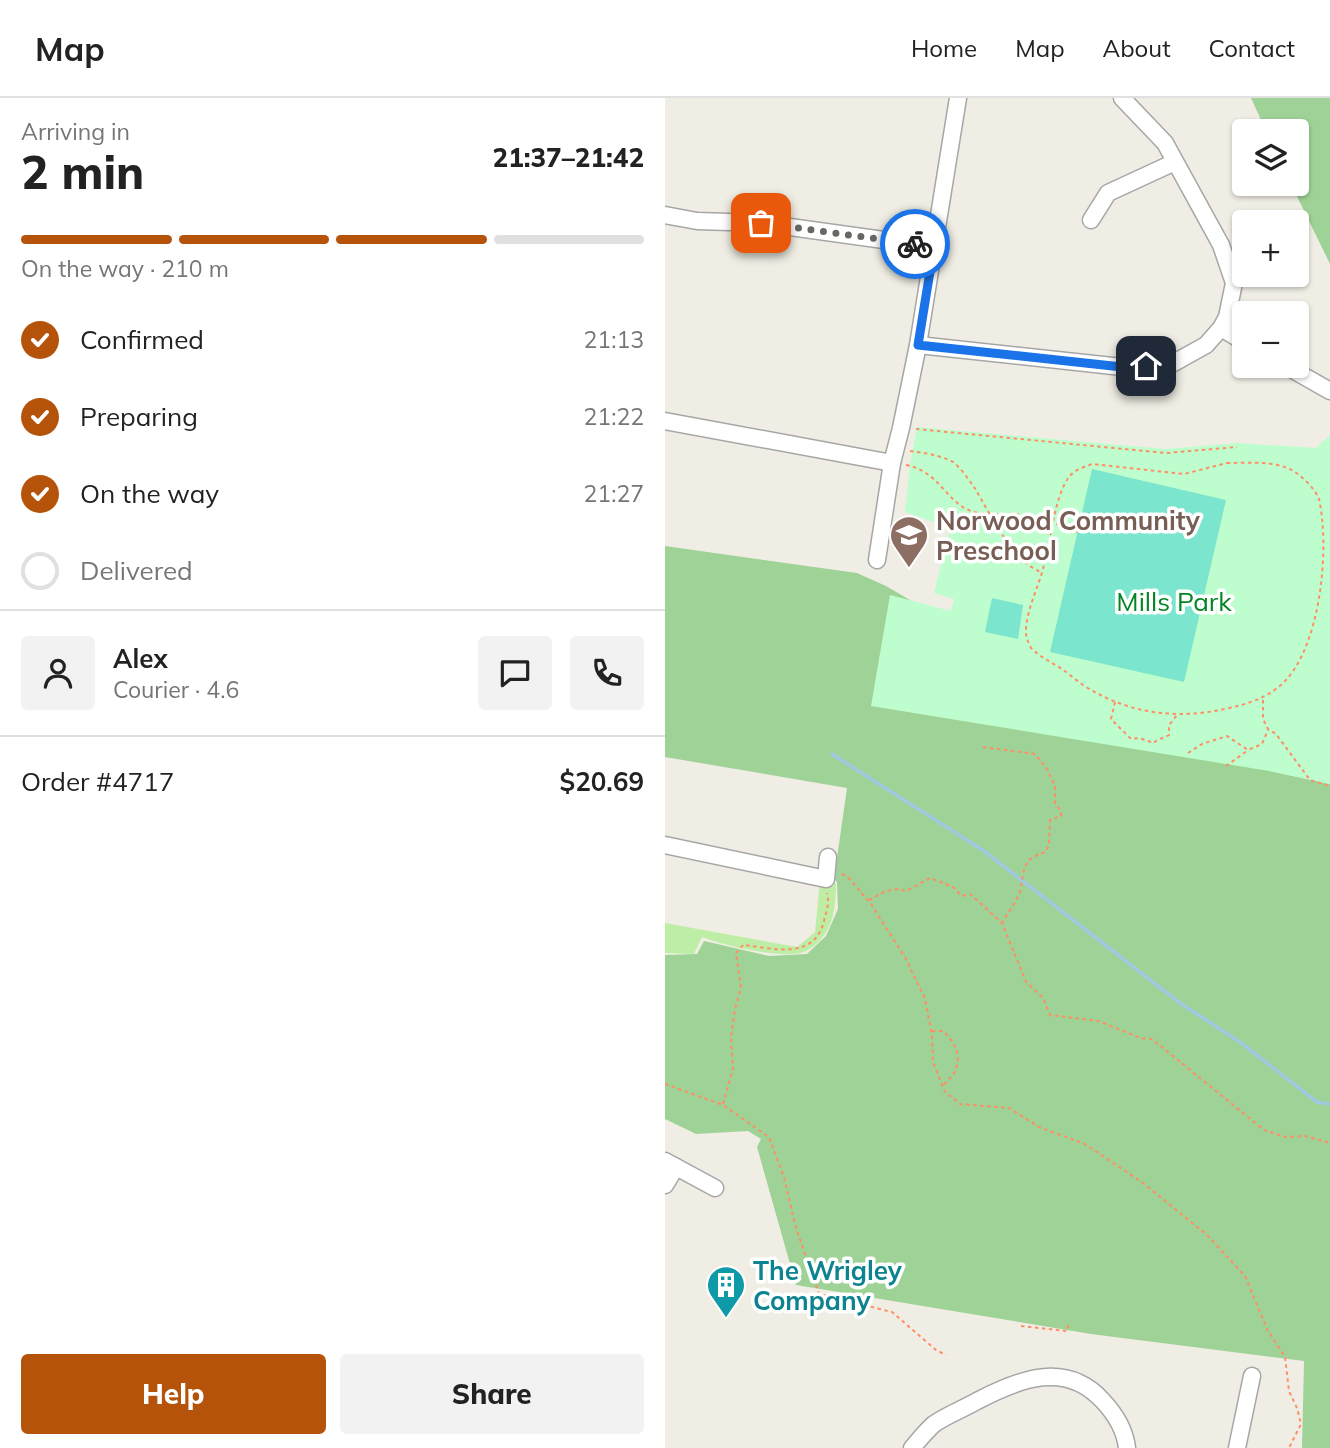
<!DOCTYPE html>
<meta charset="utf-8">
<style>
:root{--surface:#fff;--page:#f2f2f2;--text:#222;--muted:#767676;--line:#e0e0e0;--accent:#b45309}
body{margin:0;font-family:Mulish,sans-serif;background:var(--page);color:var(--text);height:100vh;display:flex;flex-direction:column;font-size:26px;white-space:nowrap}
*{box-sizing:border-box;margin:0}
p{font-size:23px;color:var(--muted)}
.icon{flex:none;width:38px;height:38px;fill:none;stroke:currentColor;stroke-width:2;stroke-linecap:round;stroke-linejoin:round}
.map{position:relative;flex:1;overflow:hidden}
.details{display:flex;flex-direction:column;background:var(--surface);width:665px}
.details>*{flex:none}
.tools{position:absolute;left:567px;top:21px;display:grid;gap:14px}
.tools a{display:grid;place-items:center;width:77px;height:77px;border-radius:7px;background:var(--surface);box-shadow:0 2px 5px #0004;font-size:35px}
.pin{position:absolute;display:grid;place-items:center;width:60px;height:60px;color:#fff;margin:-30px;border-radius:14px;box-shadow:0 4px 10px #0006}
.courier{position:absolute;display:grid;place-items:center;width:70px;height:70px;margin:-35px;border:5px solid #1a73e8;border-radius:50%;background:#fff;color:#222;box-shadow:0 2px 9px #0007}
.overview em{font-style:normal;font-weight:800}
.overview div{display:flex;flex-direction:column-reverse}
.overview{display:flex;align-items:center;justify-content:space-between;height:119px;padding:0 21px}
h1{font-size:46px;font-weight:800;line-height:52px}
.bar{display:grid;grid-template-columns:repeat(4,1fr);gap:10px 7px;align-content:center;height:84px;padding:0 21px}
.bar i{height:9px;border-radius:5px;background:var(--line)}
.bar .active{background:var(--accent)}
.bar p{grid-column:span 4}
.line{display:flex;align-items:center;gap:18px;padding:0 21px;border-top:2px solid var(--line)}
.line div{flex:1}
.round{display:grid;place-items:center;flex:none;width:74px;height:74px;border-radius:7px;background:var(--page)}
ol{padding:0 21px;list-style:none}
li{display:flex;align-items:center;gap:21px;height:77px}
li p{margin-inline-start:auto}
li .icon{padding:7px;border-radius:50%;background:var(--accent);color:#fff;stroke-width:4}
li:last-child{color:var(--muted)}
li i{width:38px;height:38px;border:4px solid var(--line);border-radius:50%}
.primary-button{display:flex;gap:14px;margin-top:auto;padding:14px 21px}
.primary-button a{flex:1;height:80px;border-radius:7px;background:var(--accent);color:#fff;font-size:28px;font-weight:800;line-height:80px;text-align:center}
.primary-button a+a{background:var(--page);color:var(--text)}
header{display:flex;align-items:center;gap:42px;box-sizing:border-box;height:98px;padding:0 35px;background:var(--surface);border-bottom:2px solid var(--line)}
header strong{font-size:33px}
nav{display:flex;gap:38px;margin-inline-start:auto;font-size:24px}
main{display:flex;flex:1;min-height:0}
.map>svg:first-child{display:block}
.grass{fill:#beeea6}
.forest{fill:#9ed296}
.park{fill:#befdcd}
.pitch{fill:#7ce5cd}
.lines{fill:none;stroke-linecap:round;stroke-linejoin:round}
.stream{stroke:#a1c8e1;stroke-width:3.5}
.minor-casing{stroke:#a6a6a6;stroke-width:19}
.path{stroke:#ff8e66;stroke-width:2;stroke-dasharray:3.5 3.5;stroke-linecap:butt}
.minor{stroke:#fff;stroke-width:16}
.done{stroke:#686764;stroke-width:7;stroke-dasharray:0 12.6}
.route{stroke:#1a73e8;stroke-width:9}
.labels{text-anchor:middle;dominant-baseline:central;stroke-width:7;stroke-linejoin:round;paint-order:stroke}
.education-label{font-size:26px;font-weight:bold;fill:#785e54;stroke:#fff;text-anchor:start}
.park-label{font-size:26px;fill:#048523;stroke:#fff}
.culture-label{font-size:26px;font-weight:bold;fill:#0d838f;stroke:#fff;text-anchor:start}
</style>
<header>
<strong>Map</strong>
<nav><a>Home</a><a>Map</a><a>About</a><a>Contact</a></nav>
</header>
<main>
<section class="details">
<div class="overview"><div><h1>2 min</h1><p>Arriving in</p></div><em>21:37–21:42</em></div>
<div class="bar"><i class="active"></i><i class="active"></i><i class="active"></i><i></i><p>On the way · 210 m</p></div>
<ol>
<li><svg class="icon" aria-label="check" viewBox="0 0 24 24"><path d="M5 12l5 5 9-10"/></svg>Confirmed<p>21:13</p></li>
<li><svg class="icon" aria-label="check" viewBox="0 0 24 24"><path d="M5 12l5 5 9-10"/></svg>Preparing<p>21:22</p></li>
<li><svg class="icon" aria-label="check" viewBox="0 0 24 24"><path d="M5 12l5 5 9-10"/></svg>On the way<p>21:27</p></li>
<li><i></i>Delivered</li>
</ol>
<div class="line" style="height:126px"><a class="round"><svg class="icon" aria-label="person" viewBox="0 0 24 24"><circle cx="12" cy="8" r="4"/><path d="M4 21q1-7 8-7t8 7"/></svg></a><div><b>Alex</b><p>Courier · 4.6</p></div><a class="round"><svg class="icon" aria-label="chat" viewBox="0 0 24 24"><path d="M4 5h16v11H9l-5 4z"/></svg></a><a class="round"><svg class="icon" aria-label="phone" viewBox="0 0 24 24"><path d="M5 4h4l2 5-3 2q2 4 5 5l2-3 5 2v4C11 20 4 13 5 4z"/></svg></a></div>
<div class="line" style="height:91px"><div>Order #4717</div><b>$20.69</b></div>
<div class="primary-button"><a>Help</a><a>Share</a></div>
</section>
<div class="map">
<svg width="665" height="1350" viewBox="0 0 665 1350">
<rect width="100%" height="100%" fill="#f0eee4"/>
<!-- grass -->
<path class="grass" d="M 155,782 L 171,785 C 171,811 168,837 143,852 C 125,864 57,847 37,839 L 29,856 L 0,855 L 0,825 L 132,849 L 150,834 Z"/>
<!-- forest -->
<g class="forest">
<polygon points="586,0 665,0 665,166 626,86 632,86 632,33 601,33"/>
<polygon points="0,448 192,475 221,488 272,518 605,673 665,686 665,1350 637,1350 639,1263 426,1236 131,1187 92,1049 96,1041 83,1033 31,1036 0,1021 0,857 32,856 39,843 104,858 142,856 161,838 173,811 172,784 169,781 182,690 0,659"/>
</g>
<!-- park -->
<polygon class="park" points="252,329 500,351 572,345 651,350 665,337 665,686 604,673 206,608 225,497 286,513 289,501 269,495 285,430 240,414 245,367"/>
<!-- pitch -->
<g class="pitch">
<polygon points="427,371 561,402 519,584 385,554"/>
<polygon points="327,500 358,507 353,541 320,534"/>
</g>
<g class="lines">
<!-- stream -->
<polyline class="stream" points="167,656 319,753 515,905 575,944 652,1004 665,1006"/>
<defs>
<g id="minor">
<polyline points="0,117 32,123 96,125 269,149"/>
<polyline points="426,122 443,95 510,64"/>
<polyline points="556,230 579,244"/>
<polyline points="253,247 457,269 505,267 541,247 556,230 562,219 569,185 556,147 500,45 457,0"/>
<polyline points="621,268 665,293"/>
<polyline points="0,323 227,365"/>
<polyline points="212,462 227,365 236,330 253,247 293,0"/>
<polyline points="0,747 161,781 163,759"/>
<polyline points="0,1063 50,1090"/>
<polyline points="0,1087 11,1069"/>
<path d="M 247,1350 C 254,1342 261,1333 269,1326 C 282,1317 298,1311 312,1303 C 354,1281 401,1262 438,1303 C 451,1317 460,1332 462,1350"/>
<polyline points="572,1350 587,1278"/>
</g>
</defs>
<!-- minor casing -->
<use href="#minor" class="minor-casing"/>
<!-- path -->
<g class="path">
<polyline points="251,331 501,355 572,349"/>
<path d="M 245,353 C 260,355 275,357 288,364 C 296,370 303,381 309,389 C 325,415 347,463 376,474"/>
<path d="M 562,365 C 583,365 612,362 630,374 C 639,380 650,391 654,401 C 665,450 656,550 617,586 C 600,601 582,606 560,611 C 510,622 461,615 418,587 C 411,582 404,576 397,571 C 386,564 375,559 366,550 C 363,543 360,538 361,530 C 363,508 374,488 379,467 C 385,445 390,397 404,379 C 409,372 419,369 427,366 L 519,376 Z"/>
<path d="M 241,367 C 274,373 281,404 306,413 C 320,418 335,415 350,416 C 371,418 392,426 413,434"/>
<polyline points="598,602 598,621 603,631 611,636 645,682 665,688"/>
<path d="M 450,604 L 446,621 L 466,641 L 474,640 L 489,645 C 493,640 498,641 504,637 L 504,627 L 512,617"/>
<path d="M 318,649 L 370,656 L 382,671 L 390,688 L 390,705 L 396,713 L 396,718 L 385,722 L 384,746 L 381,754 C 356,761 360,771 355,793 C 352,803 343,814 338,824"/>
<polyline points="523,655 537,646 562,638 583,652 597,646 603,632"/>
<polyline points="561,668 582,653"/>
<polyline points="177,776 183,779 206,806 241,861 260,901 267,937 268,964 280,994 295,1006 344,1010 374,1029 420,1046 478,1085 542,1137 580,1178 602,1231 620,1259 624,1293 632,1310 636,1326 624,1350"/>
<polyline points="204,802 221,793 233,791 241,793 265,780 288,789 297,798 305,796 337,825 361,884 378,900 385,917 434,923 475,940 487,941 599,1032 620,1039 640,1038 665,1045"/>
<path d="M 267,933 L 278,933 C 296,949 299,971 278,987"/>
<polyline points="0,986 58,1007 104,1039 119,1079 130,1127 154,1196 227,1214 271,1252 281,1257"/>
<path d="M 58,1006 L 68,971 L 66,939 L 70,911 L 76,890 L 71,855 L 78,847 C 108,850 149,863 159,823 C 161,814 165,805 162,795"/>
<polyline points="356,1228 402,1233 403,1226"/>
</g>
<!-- minor -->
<use href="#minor" class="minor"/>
</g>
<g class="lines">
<!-- done -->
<polyline class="done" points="96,125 250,146"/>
<!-- route -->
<polyline class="route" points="250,146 269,149 253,247 457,269 481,268"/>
</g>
<!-- icons -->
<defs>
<symbol id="school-pin" viewBox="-11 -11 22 30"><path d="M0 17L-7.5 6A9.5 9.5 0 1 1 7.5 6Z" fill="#8d6e63" stroke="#fff"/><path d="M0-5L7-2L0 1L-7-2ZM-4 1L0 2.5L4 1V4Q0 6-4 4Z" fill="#fff"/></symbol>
<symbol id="building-pin" viewBox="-11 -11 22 30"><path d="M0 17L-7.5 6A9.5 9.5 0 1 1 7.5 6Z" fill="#0f9aa8" stroke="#fff"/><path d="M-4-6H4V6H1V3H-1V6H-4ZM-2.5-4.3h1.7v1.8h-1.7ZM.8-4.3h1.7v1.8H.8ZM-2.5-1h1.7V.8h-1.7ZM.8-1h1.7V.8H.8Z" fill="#fff"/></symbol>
</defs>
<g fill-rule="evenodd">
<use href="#school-pin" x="222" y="415" width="44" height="60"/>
<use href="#building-pin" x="39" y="1165" width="44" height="60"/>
</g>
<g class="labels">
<!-- education labels -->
<g class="education-label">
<text x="271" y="422">Norwood Community<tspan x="271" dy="30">Preschool</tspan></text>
</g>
<!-- park labels -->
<g class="park-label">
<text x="509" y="503">Mills Park</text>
</g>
<!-- culture labels -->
<g class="culture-label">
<text x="88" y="1172">The Wrigley<tspan x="88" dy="30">Company</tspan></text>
</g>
</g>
</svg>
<div class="tools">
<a><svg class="icon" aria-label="layers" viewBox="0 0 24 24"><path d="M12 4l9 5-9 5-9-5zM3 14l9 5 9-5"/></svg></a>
<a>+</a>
<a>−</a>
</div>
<div class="pin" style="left:96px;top:125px;background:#ea580c"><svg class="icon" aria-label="bag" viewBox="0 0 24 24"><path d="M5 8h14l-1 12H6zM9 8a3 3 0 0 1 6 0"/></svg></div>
<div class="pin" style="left:481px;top:268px;background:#1f2937"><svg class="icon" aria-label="home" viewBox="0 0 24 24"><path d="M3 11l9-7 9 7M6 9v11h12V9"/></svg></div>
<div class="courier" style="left:250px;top:146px"><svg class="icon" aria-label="bike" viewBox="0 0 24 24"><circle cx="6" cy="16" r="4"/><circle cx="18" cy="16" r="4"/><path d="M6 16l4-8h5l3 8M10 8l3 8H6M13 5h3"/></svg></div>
</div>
</main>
